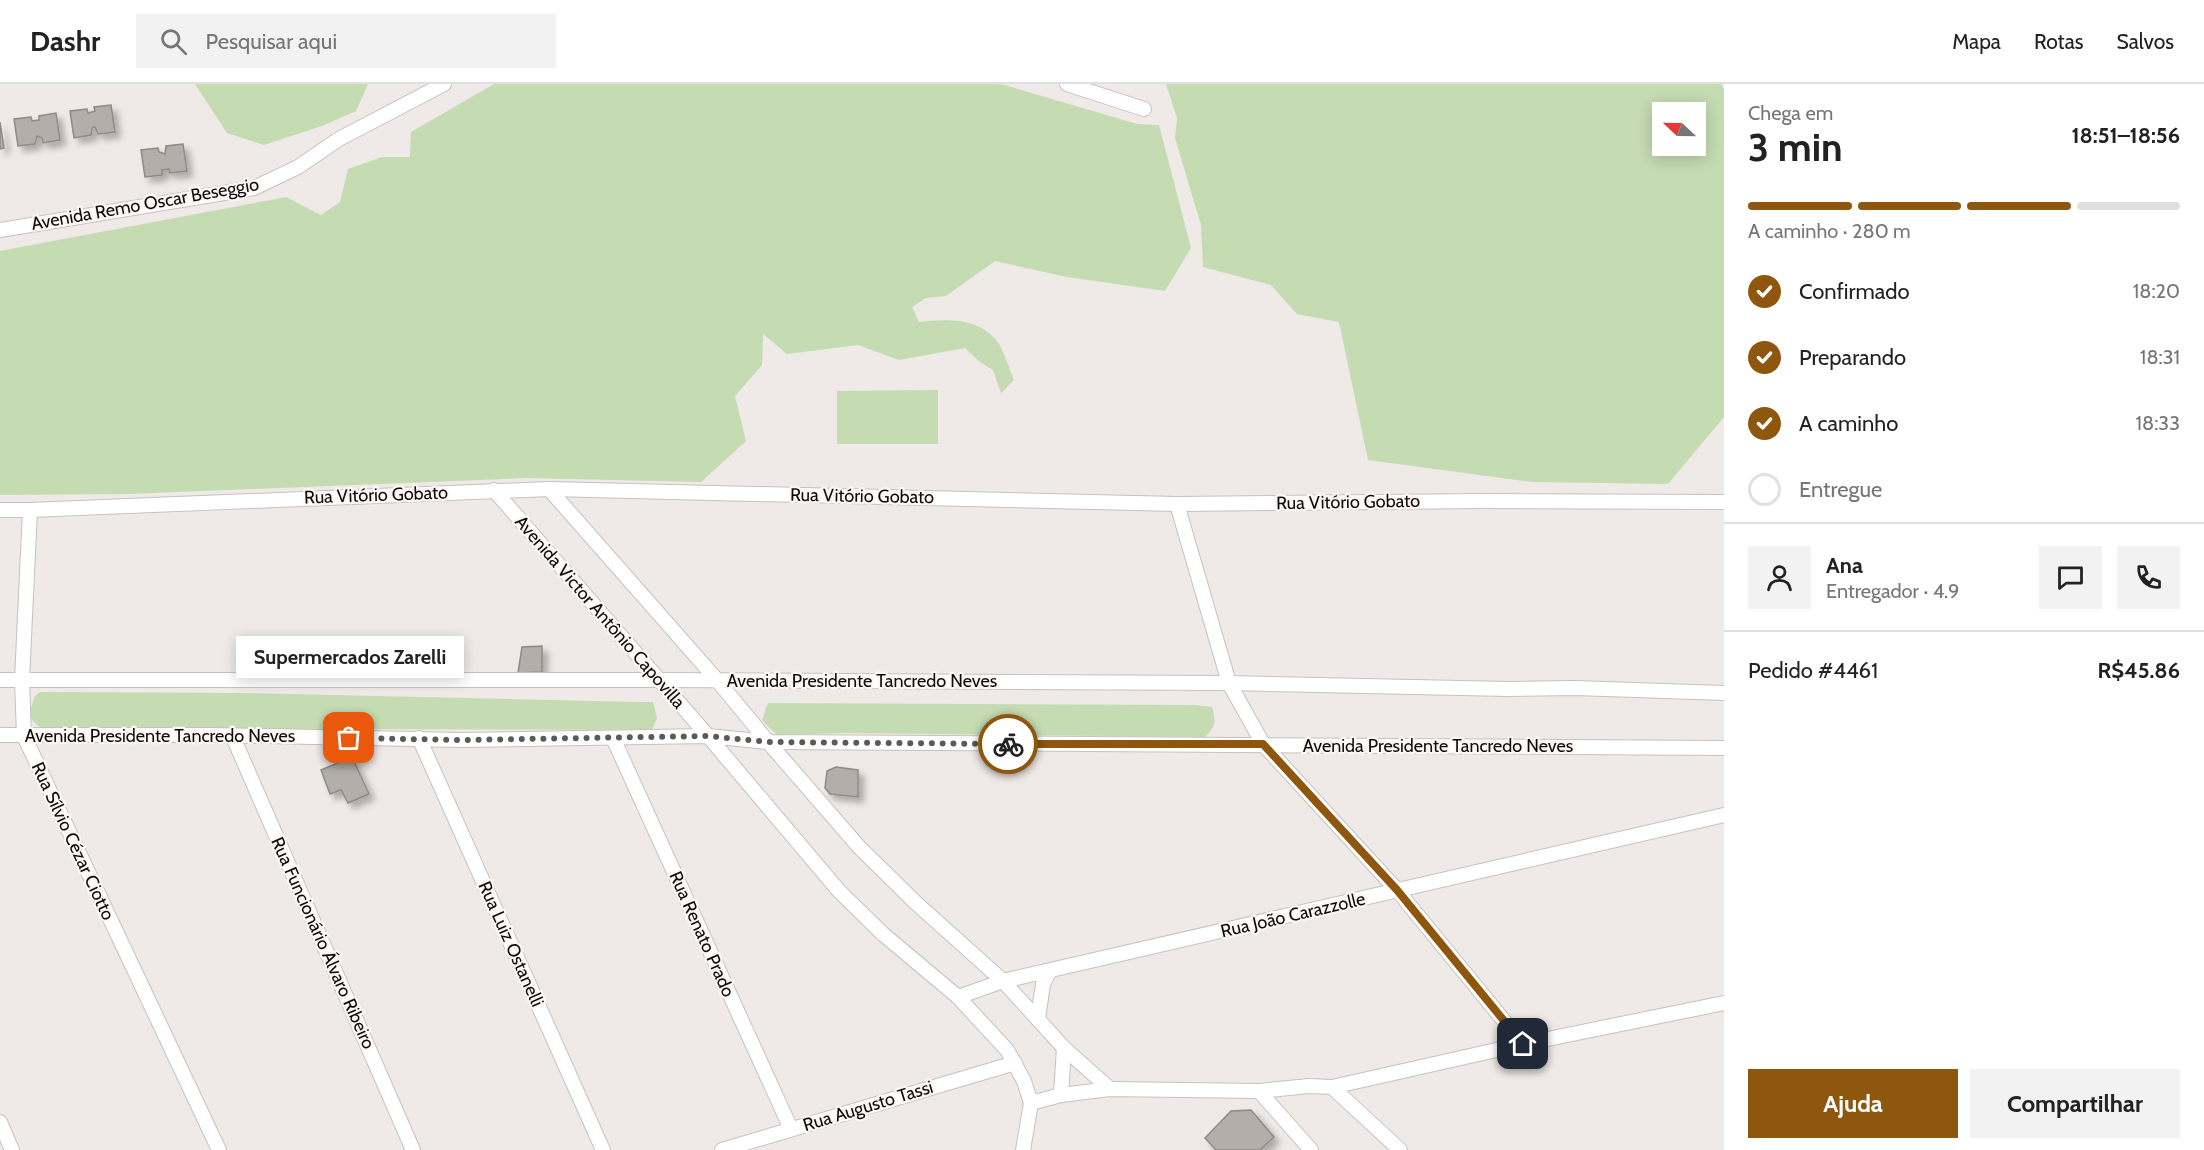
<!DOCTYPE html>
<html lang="pt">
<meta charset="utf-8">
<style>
:root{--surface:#fff;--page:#f2f2f2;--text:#222;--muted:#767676;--line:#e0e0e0;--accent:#8e570d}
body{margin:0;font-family:Cabin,sans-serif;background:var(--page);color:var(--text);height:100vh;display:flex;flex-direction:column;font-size:22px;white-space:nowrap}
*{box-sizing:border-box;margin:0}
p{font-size:20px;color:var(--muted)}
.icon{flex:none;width:33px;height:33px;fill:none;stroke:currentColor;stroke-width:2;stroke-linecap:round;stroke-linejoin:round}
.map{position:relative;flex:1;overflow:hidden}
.sheet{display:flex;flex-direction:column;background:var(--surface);width:480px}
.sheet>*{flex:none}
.needle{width:39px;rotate:292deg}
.buttons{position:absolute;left:1652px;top:18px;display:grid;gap:12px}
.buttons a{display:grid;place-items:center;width:54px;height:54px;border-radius:0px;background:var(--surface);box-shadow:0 3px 15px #0003;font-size:30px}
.pin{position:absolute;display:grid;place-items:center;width:51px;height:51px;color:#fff;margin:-26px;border-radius:12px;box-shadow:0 3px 9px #0006}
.courier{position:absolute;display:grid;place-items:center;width:60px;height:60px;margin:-30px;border:4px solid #8e570d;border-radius:50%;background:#fff;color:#222;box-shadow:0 2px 8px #0007}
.bubble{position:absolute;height:42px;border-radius:0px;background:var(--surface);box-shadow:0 3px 15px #0003;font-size:20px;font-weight:700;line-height:42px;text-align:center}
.headline em{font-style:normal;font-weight:700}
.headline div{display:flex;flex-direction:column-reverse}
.headline{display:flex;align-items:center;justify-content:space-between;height:102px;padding:0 24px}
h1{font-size:39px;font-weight:700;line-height:45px}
.bar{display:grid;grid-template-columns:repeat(4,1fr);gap:9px 6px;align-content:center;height:72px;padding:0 24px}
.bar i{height:8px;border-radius:4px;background:var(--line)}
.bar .active{background:var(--accent)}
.bar p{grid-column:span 4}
.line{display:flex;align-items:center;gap:15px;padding:0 24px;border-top:2px solid var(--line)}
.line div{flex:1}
.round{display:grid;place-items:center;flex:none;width:63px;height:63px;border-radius:0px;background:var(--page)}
ol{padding:0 24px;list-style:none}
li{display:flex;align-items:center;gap:18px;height:66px}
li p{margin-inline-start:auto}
li .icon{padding:6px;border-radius:50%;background:var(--accent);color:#fff;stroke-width:4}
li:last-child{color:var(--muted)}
li i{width:33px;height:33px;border:3px solid var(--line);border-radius:50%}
.action{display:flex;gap:12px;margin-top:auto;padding:12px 24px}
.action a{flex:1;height:69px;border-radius:0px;background:var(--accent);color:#fff;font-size:24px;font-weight:700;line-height:69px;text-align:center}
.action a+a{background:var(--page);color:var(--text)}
header{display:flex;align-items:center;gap:36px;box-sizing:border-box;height:84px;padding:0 30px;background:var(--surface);border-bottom:2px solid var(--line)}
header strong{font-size:28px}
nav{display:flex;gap:33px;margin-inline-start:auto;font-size:21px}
.search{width:420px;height:54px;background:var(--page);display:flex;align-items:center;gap:15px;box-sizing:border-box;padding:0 21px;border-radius:0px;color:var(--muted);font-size:22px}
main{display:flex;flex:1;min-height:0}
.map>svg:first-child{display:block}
.green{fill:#c5dbb1;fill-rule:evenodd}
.building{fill:#b3aeaa;stroke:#8f8a87;stroke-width:1.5;filter:url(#shadow)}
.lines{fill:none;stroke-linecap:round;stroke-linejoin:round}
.street-casing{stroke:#c7c1bf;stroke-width:16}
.street{stroke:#fff;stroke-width:14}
.done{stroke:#5d5958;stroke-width:6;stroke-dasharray:0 10.8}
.route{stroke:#8e570d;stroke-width:8}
.labels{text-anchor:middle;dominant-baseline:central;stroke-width:4.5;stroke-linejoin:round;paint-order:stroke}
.street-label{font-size:18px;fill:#0e0c0b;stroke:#fdf6f4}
</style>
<header>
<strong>Dashr</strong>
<div class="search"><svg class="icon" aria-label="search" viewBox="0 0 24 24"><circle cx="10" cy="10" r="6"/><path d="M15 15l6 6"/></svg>Pesquisar aqui</div>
<nav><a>Mapa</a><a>Rotas</a><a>Salvos</a></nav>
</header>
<main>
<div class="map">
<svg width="1724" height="1066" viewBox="0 0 1724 1066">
<defs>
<filter id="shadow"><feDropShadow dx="5.5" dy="5.5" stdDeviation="3" flood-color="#0004"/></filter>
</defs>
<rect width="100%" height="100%" fill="#efe9e7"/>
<!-- green -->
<g class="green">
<polygon points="195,0 368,0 356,27 322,42 264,61 227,49"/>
<path d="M 494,0 L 1001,0 L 1137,40 L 1159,41 L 1191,164 L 1165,207 L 1067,193 L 995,177 L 946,212 L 926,214 L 912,223 L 919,238 C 946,235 978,233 997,257 C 1004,267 1009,284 1014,296 L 1001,309 L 993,286 L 980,278 L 965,264 L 899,276 L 858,261 L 787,270 L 763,250 L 762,281 L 735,312 L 746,357 L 701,398 L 526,394 L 128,410 L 0,411 L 0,167 L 286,113 L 321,131 L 340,118 L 348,85 L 382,73 L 410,73 L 411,48 Z"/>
<path d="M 1166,0 L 1721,0 L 1724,5 L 1724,333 L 1668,400 L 1532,398 L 1368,376 L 1339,238 L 1297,230 L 1271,201 L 1203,183 L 1201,141 L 1175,54 L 1177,34 ZM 1662,28 L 1695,28 L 1695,62 L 1662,62 Z"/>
<polygon points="938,306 938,360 837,360 837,307"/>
<polygon points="40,608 242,609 637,618 653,618 657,634 652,646 41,644 33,637 29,629 35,612"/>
<path d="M 768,619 L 1195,621 L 1212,623 C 1216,639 1216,641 1205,653 L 845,649 L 777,651 L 762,636 Z"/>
</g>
<!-- building -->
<g class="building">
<polygon points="111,21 115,48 98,50 95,43 92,44 91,51 74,54 70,27 87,25 88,29 95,27 94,23"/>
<polygon points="56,29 60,56 43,59 42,54 37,52 35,60 18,62 14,35 31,33 32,37 39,36 39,32"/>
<polygon points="0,38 4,64 0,65"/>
<polygon points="183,60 187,87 170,89 169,85 162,86 162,91 145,93 141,66 158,64 159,68 165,70 166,62"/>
<polygon points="542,562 542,588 518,589 522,563"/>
<polygon points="352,673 369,710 348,719 341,706 330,710 321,686"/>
<polygon points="836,683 858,686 858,713 830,710 825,704 827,687"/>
<polygon points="1251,1026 1274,1053 1260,1066 1216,1066 1205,1054 1231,1027"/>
</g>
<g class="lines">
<defs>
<g id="street">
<polyline points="1067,0 1144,25"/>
<polyline points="0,146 254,104 298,83 339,55 444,0"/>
<polyline points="549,405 717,596 768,658 859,763 916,819 1003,897 1064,964 1110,1005"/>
<polyline points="494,406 708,652 839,807 883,850 958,913 1007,966 1024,997 1031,1019 1061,1011 1064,964"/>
<polyline points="1177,420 1229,599 1263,660 1397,806 1523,960"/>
<polyline points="0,426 30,426 549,405 1177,420 1484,417 1724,418"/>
<polyline points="30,426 22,596 24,652 219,1066"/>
<polyline points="0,596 658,596 1229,599 1508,605 1575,604 1724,609"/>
<polyline points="0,651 212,651 462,656 708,652 768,658 1724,664"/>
<polyline points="233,653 413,1066"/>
<polyline points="419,654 603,1066"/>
<polyline points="613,654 791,1045"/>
<polyline points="958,913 1003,897 1724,731"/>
<polyline points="1038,935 1043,900 1049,888"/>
<polyline points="1332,1003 1400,1066"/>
<polyline points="1259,1007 1311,1066"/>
<polyline points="1061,1011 1110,1005 1259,1007 1309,1002 1332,1003 1523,960 1724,919"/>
<polyline points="0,1038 12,1066"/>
<polyline points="722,1066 1015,979"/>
<polyline points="1023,1066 1031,1019"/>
</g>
</defs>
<!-- street casing -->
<use href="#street" class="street-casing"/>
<!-- street -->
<use href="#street" class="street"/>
</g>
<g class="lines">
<!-- done -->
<polyline class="done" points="349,654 462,656 708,652 768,658 1008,660"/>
<!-- route -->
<polyline class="route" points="1008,660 1263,660 1397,806 1523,960"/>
</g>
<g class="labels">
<!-- street labels -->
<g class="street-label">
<text transform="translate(145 120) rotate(-10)">Avenida Remo Oscar Beseggio</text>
<text transform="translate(376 411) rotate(-2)">Rua Vitório Gobato</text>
<text transform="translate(862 412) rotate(1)">Rua Vitório Gobato</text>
<text transform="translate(1348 418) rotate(-1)">Rua Vitório Gobato</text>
<text transform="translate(600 528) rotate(49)">Avenida Victor Antônio Capovilla</text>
<text x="862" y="597">Avenida Presidente Tancredo Neves</text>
<text x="160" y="652">Avenida Presidente Tancredo Neves</text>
<text x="1438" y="662">Avenida Presidente Tancredo Neves</text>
<text transform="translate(73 757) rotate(65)">Rua Sílvio Cézar Ciotto</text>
<text transform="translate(1293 831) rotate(-13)">Rua João Carazzolle</text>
<text transform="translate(702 850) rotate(66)">Rua Renato Prado</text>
<text transform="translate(323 859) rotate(66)">Rua Funcionário Álvaro Ribeiro</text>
<text transform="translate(511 860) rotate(66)">Rua Luiz Ostanelli</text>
<text transform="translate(868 1022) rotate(-17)">Rua Augusto Tassi</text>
</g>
</g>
</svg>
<div class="buttons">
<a><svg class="needle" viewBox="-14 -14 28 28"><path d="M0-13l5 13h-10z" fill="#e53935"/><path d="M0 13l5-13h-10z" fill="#767676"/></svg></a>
</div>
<div class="pin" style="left:349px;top:654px;background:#ea580c"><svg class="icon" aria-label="bag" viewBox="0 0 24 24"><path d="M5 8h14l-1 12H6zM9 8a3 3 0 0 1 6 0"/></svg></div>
<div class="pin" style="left:1523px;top:960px;background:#1f2937"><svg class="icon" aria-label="home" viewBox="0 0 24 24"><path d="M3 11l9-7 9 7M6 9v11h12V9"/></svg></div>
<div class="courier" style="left:1008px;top:660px"><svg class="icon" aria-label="bike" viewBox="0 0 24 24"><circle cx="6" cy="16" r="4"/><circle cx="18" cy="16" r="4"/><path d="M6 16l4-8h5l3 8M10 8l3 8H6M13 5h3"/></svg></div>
<div class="bubble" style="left:236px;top:552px;width:228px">Supermercados Zarelli</div>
</div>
<section class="sheet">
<div class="headline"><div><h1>3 min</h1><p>Chega em</p></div><em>18:51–18:56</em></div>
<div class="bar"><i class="active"></i><i class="active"></i><i class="active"></i><i></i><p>A caminho · 280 m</p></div>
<ol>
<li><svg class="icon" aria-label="check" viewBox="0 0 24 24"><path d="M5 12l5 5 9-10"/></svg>Confirmado<p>18:20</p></li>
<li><svg class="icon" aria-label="check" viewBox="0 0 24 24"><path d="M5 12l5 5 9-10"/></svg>Preparando<p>18:31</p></li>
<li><svg class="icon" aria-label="check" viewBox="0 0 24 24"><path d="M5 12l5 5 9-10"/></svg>A caminho<p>18:33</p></li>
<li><i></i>Entregue</li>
</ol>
<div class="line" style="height:108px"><a class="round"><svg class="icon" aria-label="person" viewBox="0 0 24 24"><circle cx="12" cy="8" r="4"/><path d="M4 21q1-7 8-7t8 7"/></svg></a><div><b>Ana</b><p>Entregador · 4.9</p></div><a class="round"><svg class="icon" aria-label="chat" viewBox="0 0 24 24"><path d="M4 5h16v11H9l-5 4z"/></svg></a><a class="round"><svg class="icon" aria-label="phone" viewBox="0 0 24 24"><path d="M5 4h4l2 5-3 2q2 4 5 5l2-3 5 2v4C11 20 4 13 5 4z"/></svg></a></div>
<div class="line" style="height:78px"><div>Pedido #4461</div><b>R$45.86</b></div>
<div class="action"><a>Ajuda</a><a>Compartilhar</a></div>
</section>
</main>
